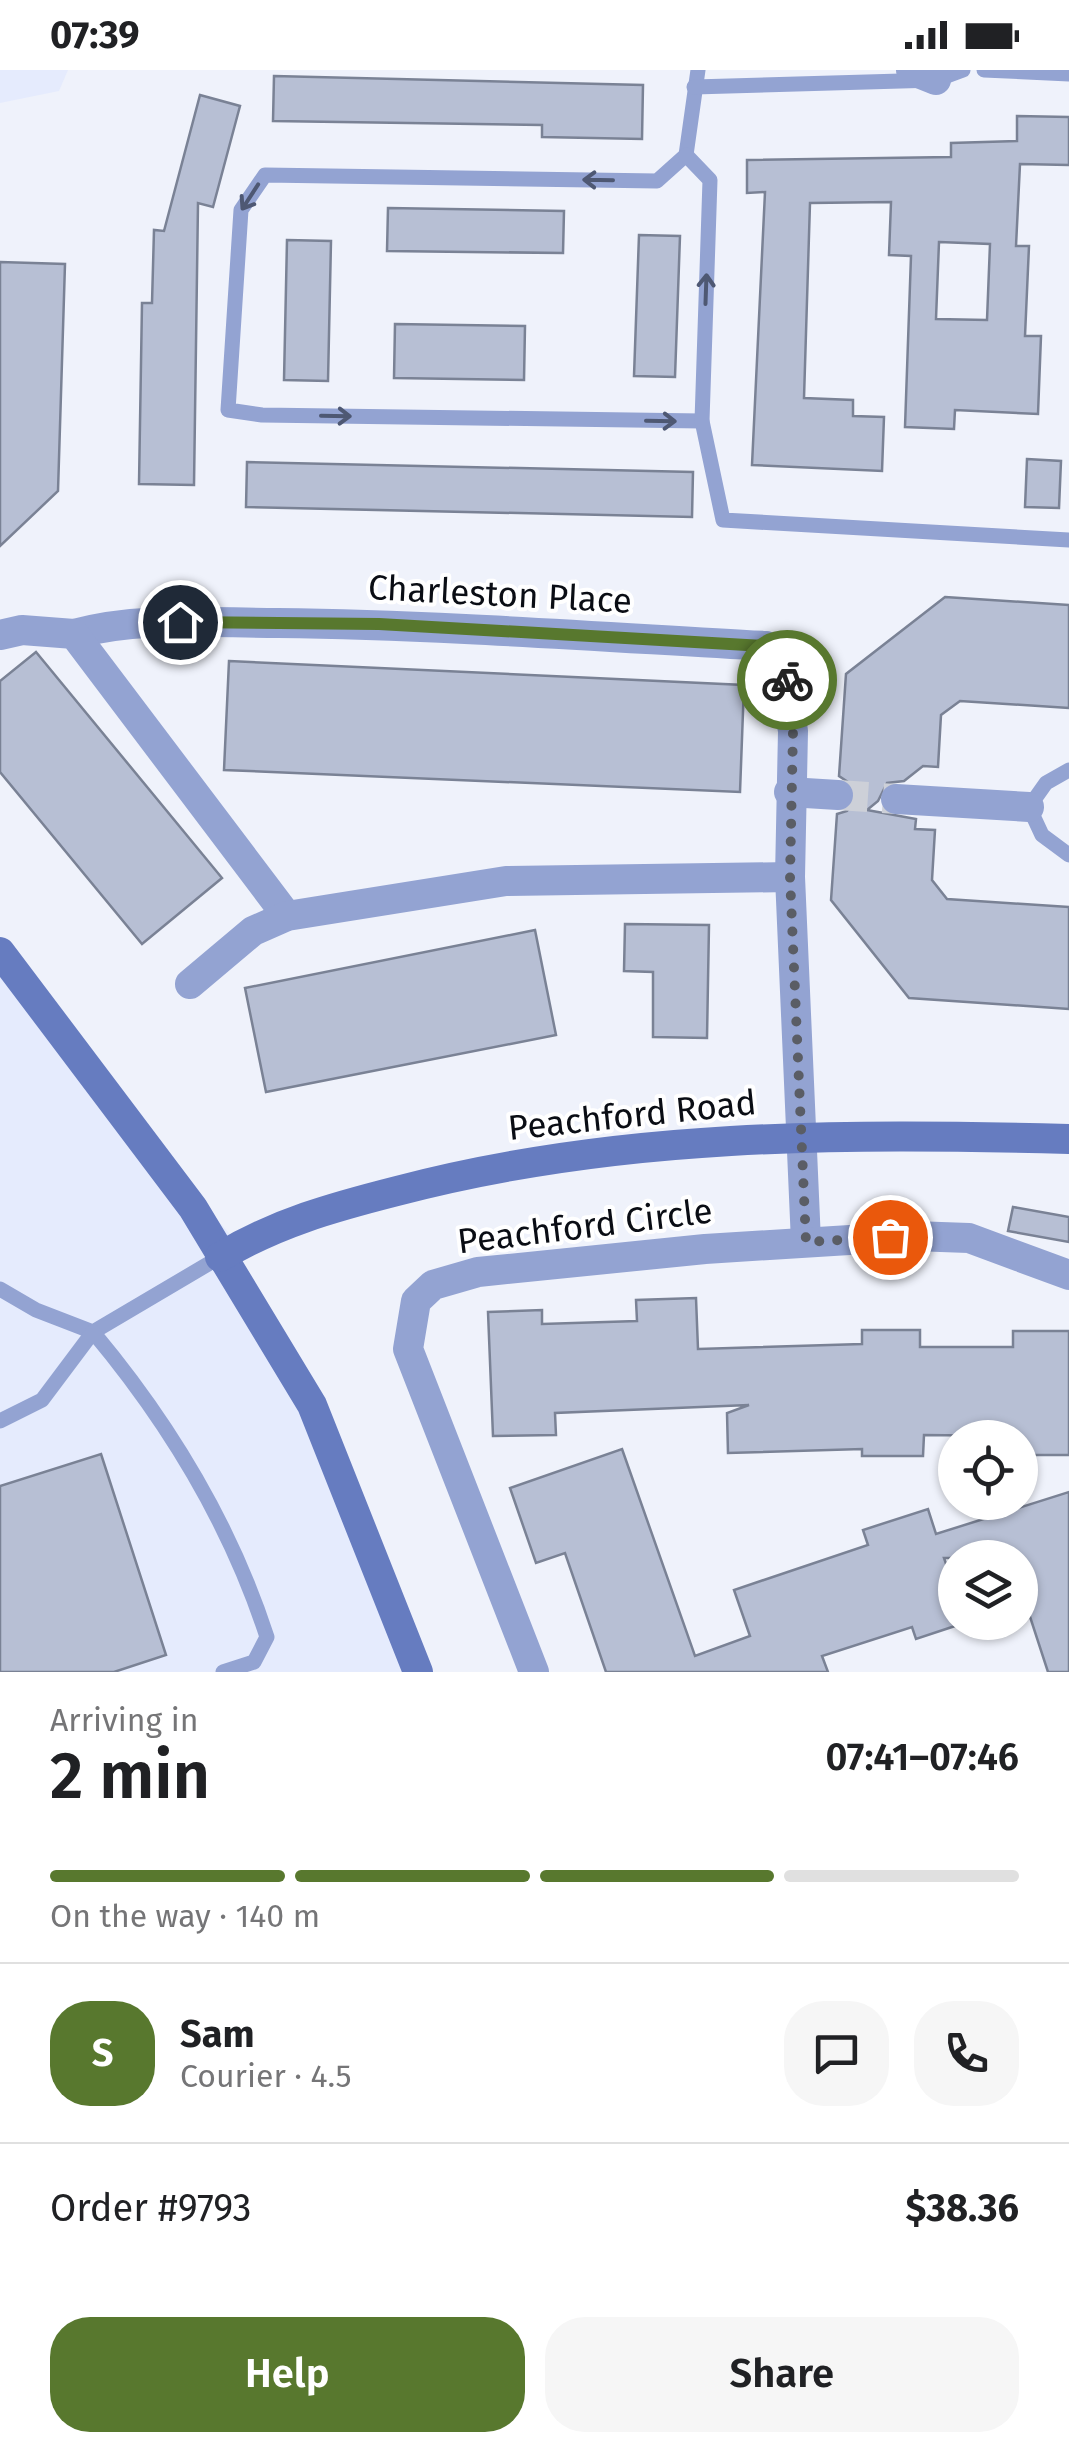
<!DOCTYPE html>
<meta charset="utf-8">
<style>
:root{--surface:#fff;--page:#f6f6f6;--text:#202124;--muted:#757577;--line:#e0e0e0;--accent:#58782e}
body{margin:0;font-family:"Fira Sans",sans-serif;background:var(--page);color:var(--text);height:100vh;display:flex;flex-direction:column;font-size:38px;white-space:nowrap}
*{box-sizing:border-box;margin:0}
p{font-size:32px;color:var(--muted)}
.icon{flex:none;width:55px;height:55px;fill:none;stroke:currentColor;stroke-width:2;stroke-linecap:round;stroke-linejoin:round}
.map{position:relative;height:1602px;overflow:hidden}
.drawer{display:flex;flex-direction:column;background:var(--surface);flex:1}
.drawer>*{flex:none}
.controls{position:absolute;left:938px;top:1350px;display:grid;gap:20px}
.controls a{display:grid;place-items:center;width:100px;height:100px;border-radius:50%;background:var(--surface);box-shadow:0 2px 8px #0004;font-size:50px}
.pin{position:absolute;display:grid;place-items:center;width:85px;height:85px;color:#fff;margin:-42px;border:5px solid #fff;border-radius:50%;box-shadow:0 2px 10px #0007}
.courier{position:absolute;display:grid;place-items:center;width:100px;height:100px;margin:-50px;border:8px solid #58782e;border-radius:50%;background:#fff;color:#222;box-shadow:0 2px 12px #0007}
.headline em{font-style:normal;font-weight:600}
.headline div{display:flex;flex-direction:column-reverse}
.headline{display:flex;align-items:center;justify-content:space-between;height:170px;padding:0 50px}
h1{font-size:65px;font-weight:600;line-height:75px}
.bar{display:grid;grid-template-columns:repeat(4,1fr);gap:15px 10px;align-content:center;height:120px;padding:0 50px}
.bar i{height:12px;border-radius:8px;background:var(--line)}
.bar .on{background:var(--accent)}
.bar p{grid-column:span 4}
.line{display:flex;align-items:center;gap:25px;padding:0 50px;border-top:2px solid var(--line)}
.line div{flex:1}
.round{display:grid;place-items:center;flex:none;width:105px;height:105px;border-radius:40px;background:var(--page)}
.cta{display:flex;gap:20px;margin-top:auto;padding:20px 50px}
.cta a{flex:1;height:115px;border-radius:40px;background:var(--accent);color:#fff;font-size:40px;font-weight:600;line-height:115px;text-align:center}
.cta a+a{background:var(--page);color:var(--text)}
.status{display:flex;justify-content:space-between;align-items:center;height:70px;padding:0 50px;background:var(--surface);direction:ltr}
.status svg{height:28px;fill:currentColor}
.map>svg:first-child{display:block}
.built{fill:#e5ebfd}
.building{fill:#b7bfd4;stroke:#7a8295;stroke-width:2.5;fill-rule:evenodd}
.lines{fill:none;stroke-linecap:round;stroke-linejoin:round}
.street-tunnel{stroke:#cdd0d8;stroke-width:30;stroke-dasharray:30 15;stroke-linecap:butt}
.lane{stroke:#93a3d2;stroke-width:15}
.street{stroke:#93a3d2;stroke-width:30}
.secondary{stroke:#667cc0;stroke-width:30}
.oneway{stroke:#4e5873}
.done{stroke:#5a5d65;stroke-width:10;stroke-dasharray:0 18}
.route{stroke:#58782e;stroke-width:12}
.labels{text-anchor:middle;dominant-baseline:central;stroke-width:8;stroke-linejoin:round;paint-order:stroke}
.street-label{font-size:35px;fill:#0a0d14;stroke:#fff}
</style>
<div class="status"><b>07:39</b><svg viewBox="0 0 49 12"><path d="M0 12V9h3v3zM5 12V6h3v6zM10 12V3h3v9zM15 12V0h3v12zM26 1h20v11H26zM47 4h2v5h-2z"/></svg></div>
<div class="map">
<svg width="1069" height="1602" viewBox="0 0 1069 1602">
<rect width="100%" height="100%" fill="#eff2fb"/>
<!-- built -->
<g class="built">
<polygon points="0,0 68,0 59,21 0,33"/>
<polygon points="0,905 229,1163 410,1602 0,1602"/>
</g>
<!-- building -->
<g class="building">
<polygon points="274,6 643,15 642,69 542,67 542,55 273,51"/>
<polygon points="200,25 240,36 213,137 198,133 194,415 139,414 142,233 152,233 154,160 164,161"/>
<path d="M 1017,46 L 1069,47 L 1069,95 L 1020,94 L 1016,176 L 1029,176 L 1025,266 L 1041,266 L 1038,344 L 955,340 L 954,359 L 905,357 L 911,186 L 889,185 L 891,132 L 810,133 L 804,328 L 853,330 L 853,346 L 884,347 L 882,401 L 752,395 L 765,122 L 747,123 L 747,90 L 951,87 L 951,73 L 1017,71 ZM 939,172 L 990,174 L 987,250 L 936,249 Z"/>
<polygon points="388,138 564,141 563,183 387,181"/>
<polygon points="639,165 680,166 675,307 634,306"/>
<polygon points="287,170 331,171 328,311 284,310"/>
<polygon points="0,192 65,194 58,421 0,476"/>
<polygon points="395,254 525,256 524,310 394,308"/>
<polygon points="1027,389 1061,391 1059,438 1025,437"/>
<polygon points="247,392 693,402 692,447 246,437"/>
<polygon points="945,527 1069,535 1069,638 960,631 941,645 938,697 923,696 904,711 887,713 878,731 867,740 916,749 915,759 935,760 932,810 947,829 1069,837 1069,939 909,928 831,830 837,744 847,741 857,727 854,716 839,706 846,604"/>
<polygon points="36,582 222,808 142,874 0,702 0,611"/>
<polygon points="229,591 744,615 740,722 224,700"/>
<polygon points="625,854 709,855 707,968 653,967 653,902 624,901"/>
<polygon points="535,860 556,965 266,1022 245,918"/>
<polygon points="1013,1137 1069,1147 1069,1172 1008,1161"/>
<polygon points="696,1228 698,1279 862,1274 862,1260 920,1260 920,1277 1013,1277 1013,1261 1069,1261 1069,1385 1020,1385 1020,1368 1016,1366 924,1365 923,1386 862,1386 862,1379 728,1383 727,1343 749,1335 555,1343 556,1365 493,1366 488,1242 542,1240 542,1254 637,1251 636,1230"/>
<polygon points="622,1379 695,1586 750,1566 734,1520 868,1475 863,1460 928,1439 936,1464 1069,1422 1069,1602 1048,1602 1020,1516 1020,1488 944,1488 955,1520 955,1556 916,1569 912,1557 822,1586 828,1602 606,1602 565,1483 536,1493 510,1418"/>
<polygon points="101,1384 166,1585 114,1602 0,1602 0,1416"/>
</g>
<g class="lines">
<!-- street-tunnel -->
<polyline class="street-tunnel" points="838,725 896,729"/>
<!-- lane -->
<g class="lane">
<polyline points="698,0 686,85 657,111 265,105 241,140 228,340 262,345 702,351"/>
<polyline points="984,0 1069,4"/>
<polyline points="694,17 936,10 963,0"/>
<polyline points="686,85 710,110 702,351 723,450 1069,470"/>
<polyline points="1069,700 1046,713 1029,737 1042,765 1069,785"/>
<polyline points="0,1219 36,1240 93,1262 220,1187"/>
<path d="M 0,1351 L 42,1330 L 93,1262 C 170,1354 230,1453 267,1567 L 254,1592 L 223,1602"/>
</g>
<!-- street -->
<g class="street">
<polyline points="911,0 936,10"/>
<path d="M 74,564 C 139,546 211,553 278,553 C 441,555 603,567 766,576 L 779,581 L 793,661 L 790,807 L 806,1172"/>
<polyline points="0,565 22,560 74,564 287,846"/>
<polyline points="789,722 838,725"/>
<polyline points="896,729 1029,737"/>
<polyline points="190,914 253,861 287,846 506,811 790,807"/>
<polyline points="534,1602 408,1279 416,1231 433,1215 478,1202 705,1179 913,1166 969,1168 1069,1205"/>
</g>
<!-- secondary -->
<g class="secondary">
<polyline points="0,882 193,1138 312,1335 418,1602"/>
<path d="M 220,1187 C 276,1153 334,1137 397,1121 C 617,1063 843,1063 1069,1069"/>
</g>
</g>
<!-- one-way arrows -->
<defs><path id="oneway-shaft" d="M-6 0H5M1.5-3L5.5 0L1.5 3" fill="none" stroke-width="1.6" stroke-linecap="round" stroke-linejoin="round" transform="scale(2.5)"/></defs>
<g class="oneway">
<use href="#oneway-shaft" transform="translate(598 110) rotate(-179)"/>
<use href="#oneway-shaft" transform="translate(250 127) rotate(123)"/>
<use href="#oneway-shaft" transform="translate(706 219) rotate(-88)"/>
<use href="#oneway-shaft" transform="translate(336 346) rotate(1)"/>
<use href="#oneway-shaft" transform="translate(661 351) rotate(1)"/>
</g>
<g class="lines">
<!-- done -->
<polyline class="done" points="787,610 793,661 790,807 806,1172 890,1167"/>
<!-- route -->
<polyline class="route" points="180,552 379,554 766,576 780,581 787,610"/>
</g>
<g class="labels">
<!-- street labels -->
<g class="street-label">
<text transform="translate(500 524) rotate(3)">Charleston Place</text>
<text transform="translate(632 1045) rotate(-6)">Peachford Road</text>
<text transform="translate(585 1156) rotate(-7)">Peachford Circle</text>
</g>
</g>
</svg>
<div class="controls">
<a><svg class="icon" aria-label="locate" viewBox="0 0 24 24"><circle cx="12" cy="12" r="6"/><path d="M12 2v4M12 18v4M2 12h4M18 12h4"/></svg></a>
<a><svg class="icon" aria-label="layers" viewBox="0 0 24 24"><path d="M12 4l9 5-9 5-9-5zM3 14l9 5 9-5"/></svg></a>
</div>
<div class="pin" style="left:890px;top:1167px;background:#ea580c"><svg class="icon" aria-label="bag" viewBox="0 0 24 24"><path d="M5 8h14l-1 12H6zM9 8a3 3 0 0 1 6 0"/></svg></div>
<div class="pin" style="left:180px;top:552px;background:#1f2937"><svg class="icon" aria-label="home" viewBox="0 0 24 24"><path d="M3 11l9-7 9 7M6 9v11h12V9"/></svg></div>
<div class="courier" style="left:787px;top:610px"><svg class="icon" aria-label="bike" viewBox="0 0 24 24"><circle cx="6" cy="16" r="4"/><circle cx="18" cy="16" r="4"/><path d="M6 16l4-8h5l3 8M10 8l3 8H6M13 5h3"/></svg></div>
</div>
<section class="drawer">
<div class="headline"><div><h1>2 min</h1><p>Arriving in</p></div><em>07:41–07:46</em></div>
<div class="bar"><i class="on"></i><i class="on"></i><i class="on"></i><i></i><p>On the way · 140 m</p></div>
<div class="line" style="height:180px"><b class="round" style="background:var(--accent);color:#fff">S</b><div><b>Sam</b><p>Courier · 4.5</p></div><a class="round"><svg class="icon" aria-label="chat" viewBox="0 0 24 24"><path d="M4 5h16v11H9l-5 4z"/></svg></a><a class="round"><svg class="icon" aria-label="phone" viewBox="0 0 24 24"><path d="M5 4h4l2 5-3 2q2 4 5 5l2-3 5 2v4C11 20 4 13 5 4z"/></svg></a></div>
<div class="line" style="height:130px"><div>Order #9793</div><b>$38.36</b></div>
<div class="cta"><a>Help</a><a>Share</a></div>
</section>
